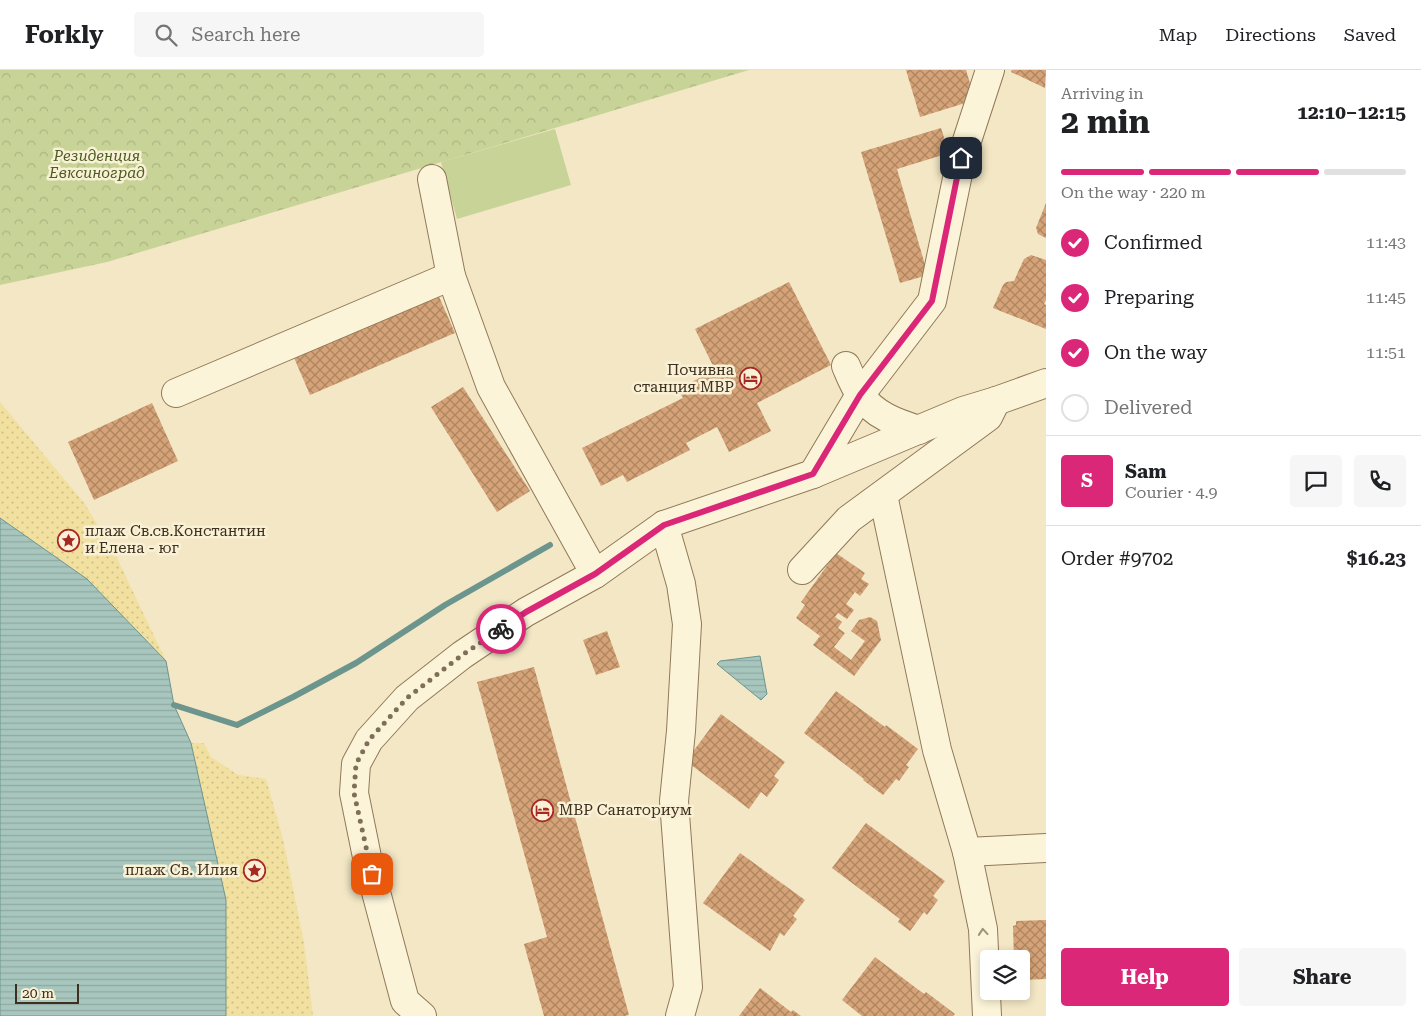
<!DOCTYPE html>
<meta charset="utf-8">
<style>
:root{--surface:#fff;--page:#f6f6f6;--text:#202124;--muted:#757577;--line:#e0e0e0;--accent:#db2777}
body{margin:0;font-family:"Roboto Serif",serif;background:var(--page);color:var(--text);height:100vh;display:flex;flex-direction:column;font-size:19px;white-space:nowrap}
*{box-sizing:border-box;margin:0}
p{font-size:16px;color:var(--muted)}
.icon{flex:none;width:28px;height:28px;fill:none;stroke:currentColor;stroke-width:2;stroke-linecap:round;stroke-linejoin:round}
.map{position:relative;flex:1;overflow:hidden}
.drawer{display:flex;flex-direction:column;background:var(--surface);width:375px}
.drawer>*{flex:none}
.fabs{position:absolute;left:980px;top:880px;display:grid;gap:10px}
.fabs a{display:grid;place-items:center;width:50px;height:50px;border-radius:5px;background:var(--surface);box-shadow:0 2px 8px #0003;font-size:25px}
.scale{position:absolute;left:15px;bottom:12px;width:64px;box-sizing:border-box;padding-left:5px;border:2px solid #3f2f1e;border-top:0;font-size:14px;line-height:18px;white-space:nowrap;color:#3f2f1e;-webkit-text-stroke:4px #f9f1d5;paint-order:stroke}
.pin{position:absolute;display:grid;place-items:center;width:42px;height:42px;color:#fff;margin:-21px;border-radius:10px;box-shadow:0 2px 8px #0006}
.courier{position:absolute;display:grid;place-items:center;width:50px;height:50px;margin:-25px;border:4px solid #db2777;border-radius:50%;background:#fff;color:#222;box-shadow:0 1px 6px #0007}
.overview em{font-style:normal;font-weight:700}
.overview div{display:flex;flex-direction:column-reverse}
.overview{display:flex;align-items:center;justify-content:space-between;height:85px;padding:0 15px}
h1{font-size:32px;font-weight:700;line-height:38px}
.bar{display:grid;grid-template-columns:repeat(4,1fr);gap:8px 5px;align-content:center;height:60px;padding:0 15px}
.bar i{height:6px;border-radius:4px;background:var(--line)}
.bar .selected{background:var(--accent)}
.bar p{grid-column:span 4}
.line{display:flex;align-items:center;gap:12px;padding:0 15px;border-top:1px solid var(--line)}
.line div{flex:1}
.round{display:grid;place-items:center;flex:none;width:52px;height:52px;border-radius:5px;background:var(--page)}
ol{padding:0 15px;list-style:none}
li{display:flex;align-items:center;gap:15px;height:55px}
li p{margin-inline-start:auto}
li .icon{padding:5px;border-radius:50%;background:var(--accent);color:#fff;stroke-width:4}
li:last-child{color:var(--muted)}
li i{width:28px;height:28px;border:2px solid var(--line);border-radius:50%}
.cta{display:flex;gap:10px;margin-top:auto;padding:10px 15px}
.cta a{flex:1;height:58px;border-radius:5px;background:var(--accent);color:#fff;font-size:20px;font-weight:700;line-height:58px;text-align:center}
.cta a+a{background:var(--page);color:var(--text)}
header{display:flex;align-items:center;gap:30px;box-sizing:border-box;height:70px;padding:0 25px;background:var(--surface);border-bottom:1px solid var(--line)}
header strong{font-size:24px}
nav{display:flex;gap:28px;margin-inline-start:auto;font-size:18px}
.search{width:350px;height:45px;background:var(--page);display:flex;align-items:center;gap:12px;box-sizing:border-box;padding:0 18px;border-radius:5px;color:var(--muted);font-size:19px}
main{display:flex;flex:1;min-height:0}
.map>svg:first-child{display:block}
.sand{fill:url(#sand-dots)}
.park{fill:url(#park-crowns)}
.garden{fill:#c8d397}
.water{fill:url(#water-rules);stroke:#6c958d}
.lines{fill:none;stroke-linecap:round;stroke-linejoin:round}
.stream{stroke:#6c958d;stroke-width:6}
.building{fill:url(#building-cross-hatch)}
.minor-casing{stroke:#907958;stroke-width:30}
.minor{stroke:#fcf4d9;stroke-width:28}
.oneway{stroke:#9e927c}
.done{stroke:#7e6f58;stroke-width:5;stroke-dasharray:0 9}
.route{stroke:#db2777;stroke-width:6}
.labels{text-anchor:middle;dominant-baseline:central;stroke-width:5;stroke-linejoin:round;paint-order:stroke}
.park-label{font-size:15px;font-style:italic;fill:#4b5d22;stroke:#f9f1d5}
.poi-label{font-size:15px;fill:#3f2f1e;stroke:#f9f1d5;text-anchor:end}
</style>
<header>
<strong>Forkly</strong>
<div class="search"><svg class="icon" aria-label="search" viewBox="0 0 24 24"><circle cx="10" cy="10" r="6"/><path d="M15 15l6 6"/></svg>Search here</div>
<nav><a>Map</a><a>Directions</a><a>Saved</a></nav>
</header>
<main>
<div class="map">
<svg width="1046" height="946" viewBox="0 0 1046 946">
<defs>
<pattern id="sand-dots" width="8" height="8" patternUnits="userSpaceOnUse" patternTransform="scale(1.25)"><rect width="8" height="8" fill="#f1e09f"/><path d="M2 2h.1M6 6h.1" fill="none" stroke="#d0c088" stroke-width="1.8" stroke-linecap="round"/></pattern>
<pattern id="park-crowns" width="20" height="18" patternUnits="userSpaceOnUse" patternTransform="scale(1.25)"><rect width="20" height="18" fill="#c8d397"/><path d="M2 6a3 3 0 1 1 6 0M12 15a3 3 0 1 1 6 0" fill="none" stroke="#adb582"/></pattern>
<pattern id="water-rules" width="6" height="5" patternUnits="userSpaceOnUse" patternTransform="scale(1.25)"><rect width="6" height="5" fill="#a7c6be"/><path d="M0 2.5h6" fill="none" stroke="#91aaa3"/></pattern>
<pattern id="building-cross-hatch" width="8" height="8" patternUnits="userSpaceOnUse" patternTransform="scale(1.25)"><rect width="8" height="8" fill="#d5a377"/><path d="M0 0l8 8M0 8l8-8" fill="none" stroke="#ae8561"/></pattern>
</defs>
<rect width="100%" height="100%" fill="#f3e7c5"/>
<!-- sand -->
<g class="sand">
<polygon points="0,332 85,434 117,488 166,591 87,509 0,448"/>
<polygon points="191,673 204,673 211,687 238,705 266,709 283,769 304,873 313,946 226,946 226,830"/>
</g>
<!-- park -->
<polygon class="park" points="0,0 749,0 107,192 0,215"/>
<!-- garden -->
<polygon class="garden" points="555,59 571,115 457,149 441,92"/>
<!-- water -->
<g class="water">
<polygon points="0,448 87,509 166,591 174,635 191,673 226,830 226,946 0,946"/>
<polygon points="760,586 767,624 761,630 717,594 720,591"/>
</g>
<g class="lines">
<!-- stream -->
<polyline class="stream" points="174,635 237,655 293,627 356,593 445,535 550,475"/>
</g>
<!-- building -->
<g class="building">
<polygon points="906,0 966,0 975,30 920,47"/>
<polygon points="1012,0 1046,0 1045,18 1011,2"/>
<polygon points="941,58 949,83 897,99 928,205 900,213 861,82"/>
<polygon points="1046,133 1046,168 1038,164 1036,158"/>
<polygon points="1031,185 1046,190 1046,230 1044,234 1046,235 1046,259 993,238 1003,215 1006,212 1014,211 1024,189"/>
<polygon points="789,212 831,295 757,333 771,361 729,382 717,357 686,373 690,380 627,412 623,405 601,416 582,378 683,328 678,319 715,300 695,259"/>
<polygon points="437,222 455,263 310,325 292,283"/>
<polygon points="463,317 530,421 497,442 431,337"/>
<polygon points="152,333 178,391 94,430 68,372"/>
<polygon points="836,483 865,503 861,509 869,514 860,526 855,522 846,534 854,540 847,549 838,543 835,547 842,552 838,558 845,563 834,577 851,590 865,571 851,561 859,550 870,547 877,551 881,570 854,606 813,575 820,566 796,548 805,535 801,532"/>
<polygon points="607,561 620,597 596,605 583,570"/>
<polygon points="534,597 629,945 624,946 544,946 524,874 547,867 477,612"/>
<polygon points="836,621 885,657 886,655 918,679 906,695 909,697 899,711 896,709 883,725 863,710 864,709 804,663"/>
<polygon points="721,644 785,692 774,706 779,710 767,727 761,722 749,739 686,691"/>
<polygon points="866,753 945,811 933,826 938,830 927,845 924,842 910,861 898,852 900,849 832,798"/>
<polygon points="740,783 805,830 793,846 797,849 784,866 780,863 770,881 703,833"/>
<polygon points="1046,850 1046,909 1021,910 1021,889 1014,889 1013,856 1016,855 1016,851"/>
<polygon points="875,887 924,924 926,922 955,944 953,946 862,946 842,930"/>
<polygon points="760,918 791,942 793,940 801,946 739,946"/>
</g>
<g class="lines">
<defs>
<g id="minor">
<polyline points="432,109 451,206 491,317 595,504"/>
<path d="M 846,296 C 850,305 854,316 860,324 C 873,345 897,353 919,360"/>
<polyline points="176,323 451,206"/>
<polyline points="813,404 860,325 932,231 961,89 990,0"/>
<polyline points="883,425 937,680 967,782 983,859 987,946"/>
<polyline points="664,455 681,514 687,554 681,661 674,731 688,917 680,946"/>
<polyline points="802,500 849,449 988,347 996,331"/>
<polyline points="967,782 1046,778"/>
<polyline points="422,946 405,931 368,792 354,723 356,694 369,670 407,628 462,585 526,542 595,504 664,455 813,404 963,341 996,331 1046,313"/>
</g>
</defs>
<!-- minor casing -->
<use href="#minor" class="minor-casing"/>
<!-- minor -->
<use href="#minor" class="minor"/>
</g>
<!-- one-way arrows -->
<defs><path id="oneway-chevron" d="M-2-3.5L2.5 0L-2 3.5" fill="none" stroke-width="1.6" stroke-linecap="round" stroke-linejoin="round" transform="scale(1.25)"/></defs>
<use class="oneway" href="#oneway-chevron" transform="translate(983 862) rotate(-95)"/>
<g class="lines">
<!-- done -->
<polyline class="done" points="372,804 354,723 356,694 369,670 407,628 462,585 501,559"/>
<!-- route -->
<polyline class="route" points="501,559 526,542 595,504 664,455 813,404 860,325 932,231 961,88"/>
</g>
<!-- icons -->
<defs>
<symbol id="hotel-ring" viewBox="-11 -11 22 22"><circle r="9.5" fill="#f9f1d5" stroke="#a62822" stroke-width="1.5"/><path d="M-6-4.5h1.5V1H6V5H4.5V3h-9V5H-6ZM-4 0a1.8 1.8 0 1 1 3.6 0ZM.5 0V-2.5h3Q6-2.5 6 0Z" fill="#a62822"/></symbol>
<symbol id="sight-ring" viewBox="-11 -11 22 22"><circle r="9.5" fill="#f9f1d5" stroke="#a62822" stroke-width="1.5"/><path d="M0-6L1.8-2.2L6-1.7L2.9 1.2L3.7 5.4L0 3.3L-3.7 5.4L-2.9 1.2L-6-1.7L-1.8-2.2Z" fill="#a62822"/></symbol>
</defs>
<g fill-rule="evenodd">
<use href="#hotel-ring" x="738" y="296" width="25" height="25"/>
<use href="#sight-ring" x="56" y="458" width="25" height="25"/>
<use href="#hotel-ring" x="530" y="728" width="25" height="25"/>
<use href="#sight-ring" x="242" y="788" width="25" height="25"/>
</g>
<g class="labels">
<!-- park labels -->
<g class="park-label">
<text x="97" y="86">Резиденция<tspan x="97" dy="17">Евксиноград</tspan></text>
</g>
<!-- poi labels -->
<g class="poi-label">
<text x="734" y="300">Почивна<tspan x="734" dy="17">станция МВР</tspan></text>
<text x="85" y="461" text-anchor="start">плаж Св.св.Константин<tspan x="85" dy="17">и Елена - юг</tspan></text>
<text x="559" y="740" text-anchor="start">МВР Санаториум</text>
<text x="238" y="800">плаж Св. Илия</text>
</g>
</g>
</svg>
<div class="fabs">
<a><svg class="icon" aria-label="layers" viewBox="0 0 24 24"><path d="M12 4l9 5-9 5-9-5zM3 14l9 5 9-5"/></svg></a>
</div>
<div class="scale">20 m</div>
<div class="pin" style="left:372px;top:804px;background:#ea580c"><svg class="icon" aria-label="bag" viewBox="0 0 24 24"><path d="M5 8h14l-1 12H6zM9 8a3 3 0 0 1 6 0"/></svg></div>
<div class="pin" style="left:961px;top:88px;background:#1f2937"><svg class="icon" aria-label="home" viewBox="0 0 24 24"><path d="M3 11l9-7 9 7M6 9v11h12V9"/></svg></div>
<div class="courier" style="left:501px;top:559px"><svg class="icon" aria-label="bike" viewBox="0 0 24 24"><circle cx="6" cy="16" r="4"/><circle cx="18" cy="16" r="4"/><path d="M6 16l4-8h5l3 8M10 8l3 8H6M13 5h3"/></svg></div>
</div>
<section class="drawer">
<div class="overview"><div><h1>2 min</h1><p>Arriving in</p></div><em>12:10–12:15</em></div>
<div class="bar"><i class="selected"></i><i class="selected"></i><i class="selected"></i><i></i><p>On the way · 220 m</p></div>
<ol>
<li><svg class="icon" aria-label="check" viewBox="0 0 24 24"><path d="M5 12l5 5 9-10"/></svg>Confirmed<p>11:43</p></li>
<li><svg class="icon" aria-label="check" viewBox="0 0 24 24"><path d="M5 12l5 5 9-10"/></svg>Preparing<p>11:45</p></li>
<li><svg class="icon" aria-label="check" viewBox="0 0 24 24"><path d="M5 12l5 5 9-10"/></svg>On the way<p>11:51</p></li>
<li><i></i>Delivered</li>
</ol>
<div class="line" style="height:90px"><b class="round" style="background:var(--accent);color:#fff">S</b><div><b>Sam</b><p>Courier · 4.9</p></div><a class="round"><svg class="icon" aria-label="chat" viewBox="0 0 24 24"><path d="M4 5h16v11H9l-5 4z"/></svg></a><a class="round"><svg class="icon" aria-label="phone" viewBox="0 0 24 24"><path d="M5 4h4l2 5-3 2q2 4 5 5l2-3 5 2v4C11 20 4 13 5 4z"/></svg></a></div>
<div class="line" style="height:65px"><div>Order #9702</div><b>$16.23</b></div>
<div class="cta"><a>Help</a><a>Share</a></div>
</section>
</main>
